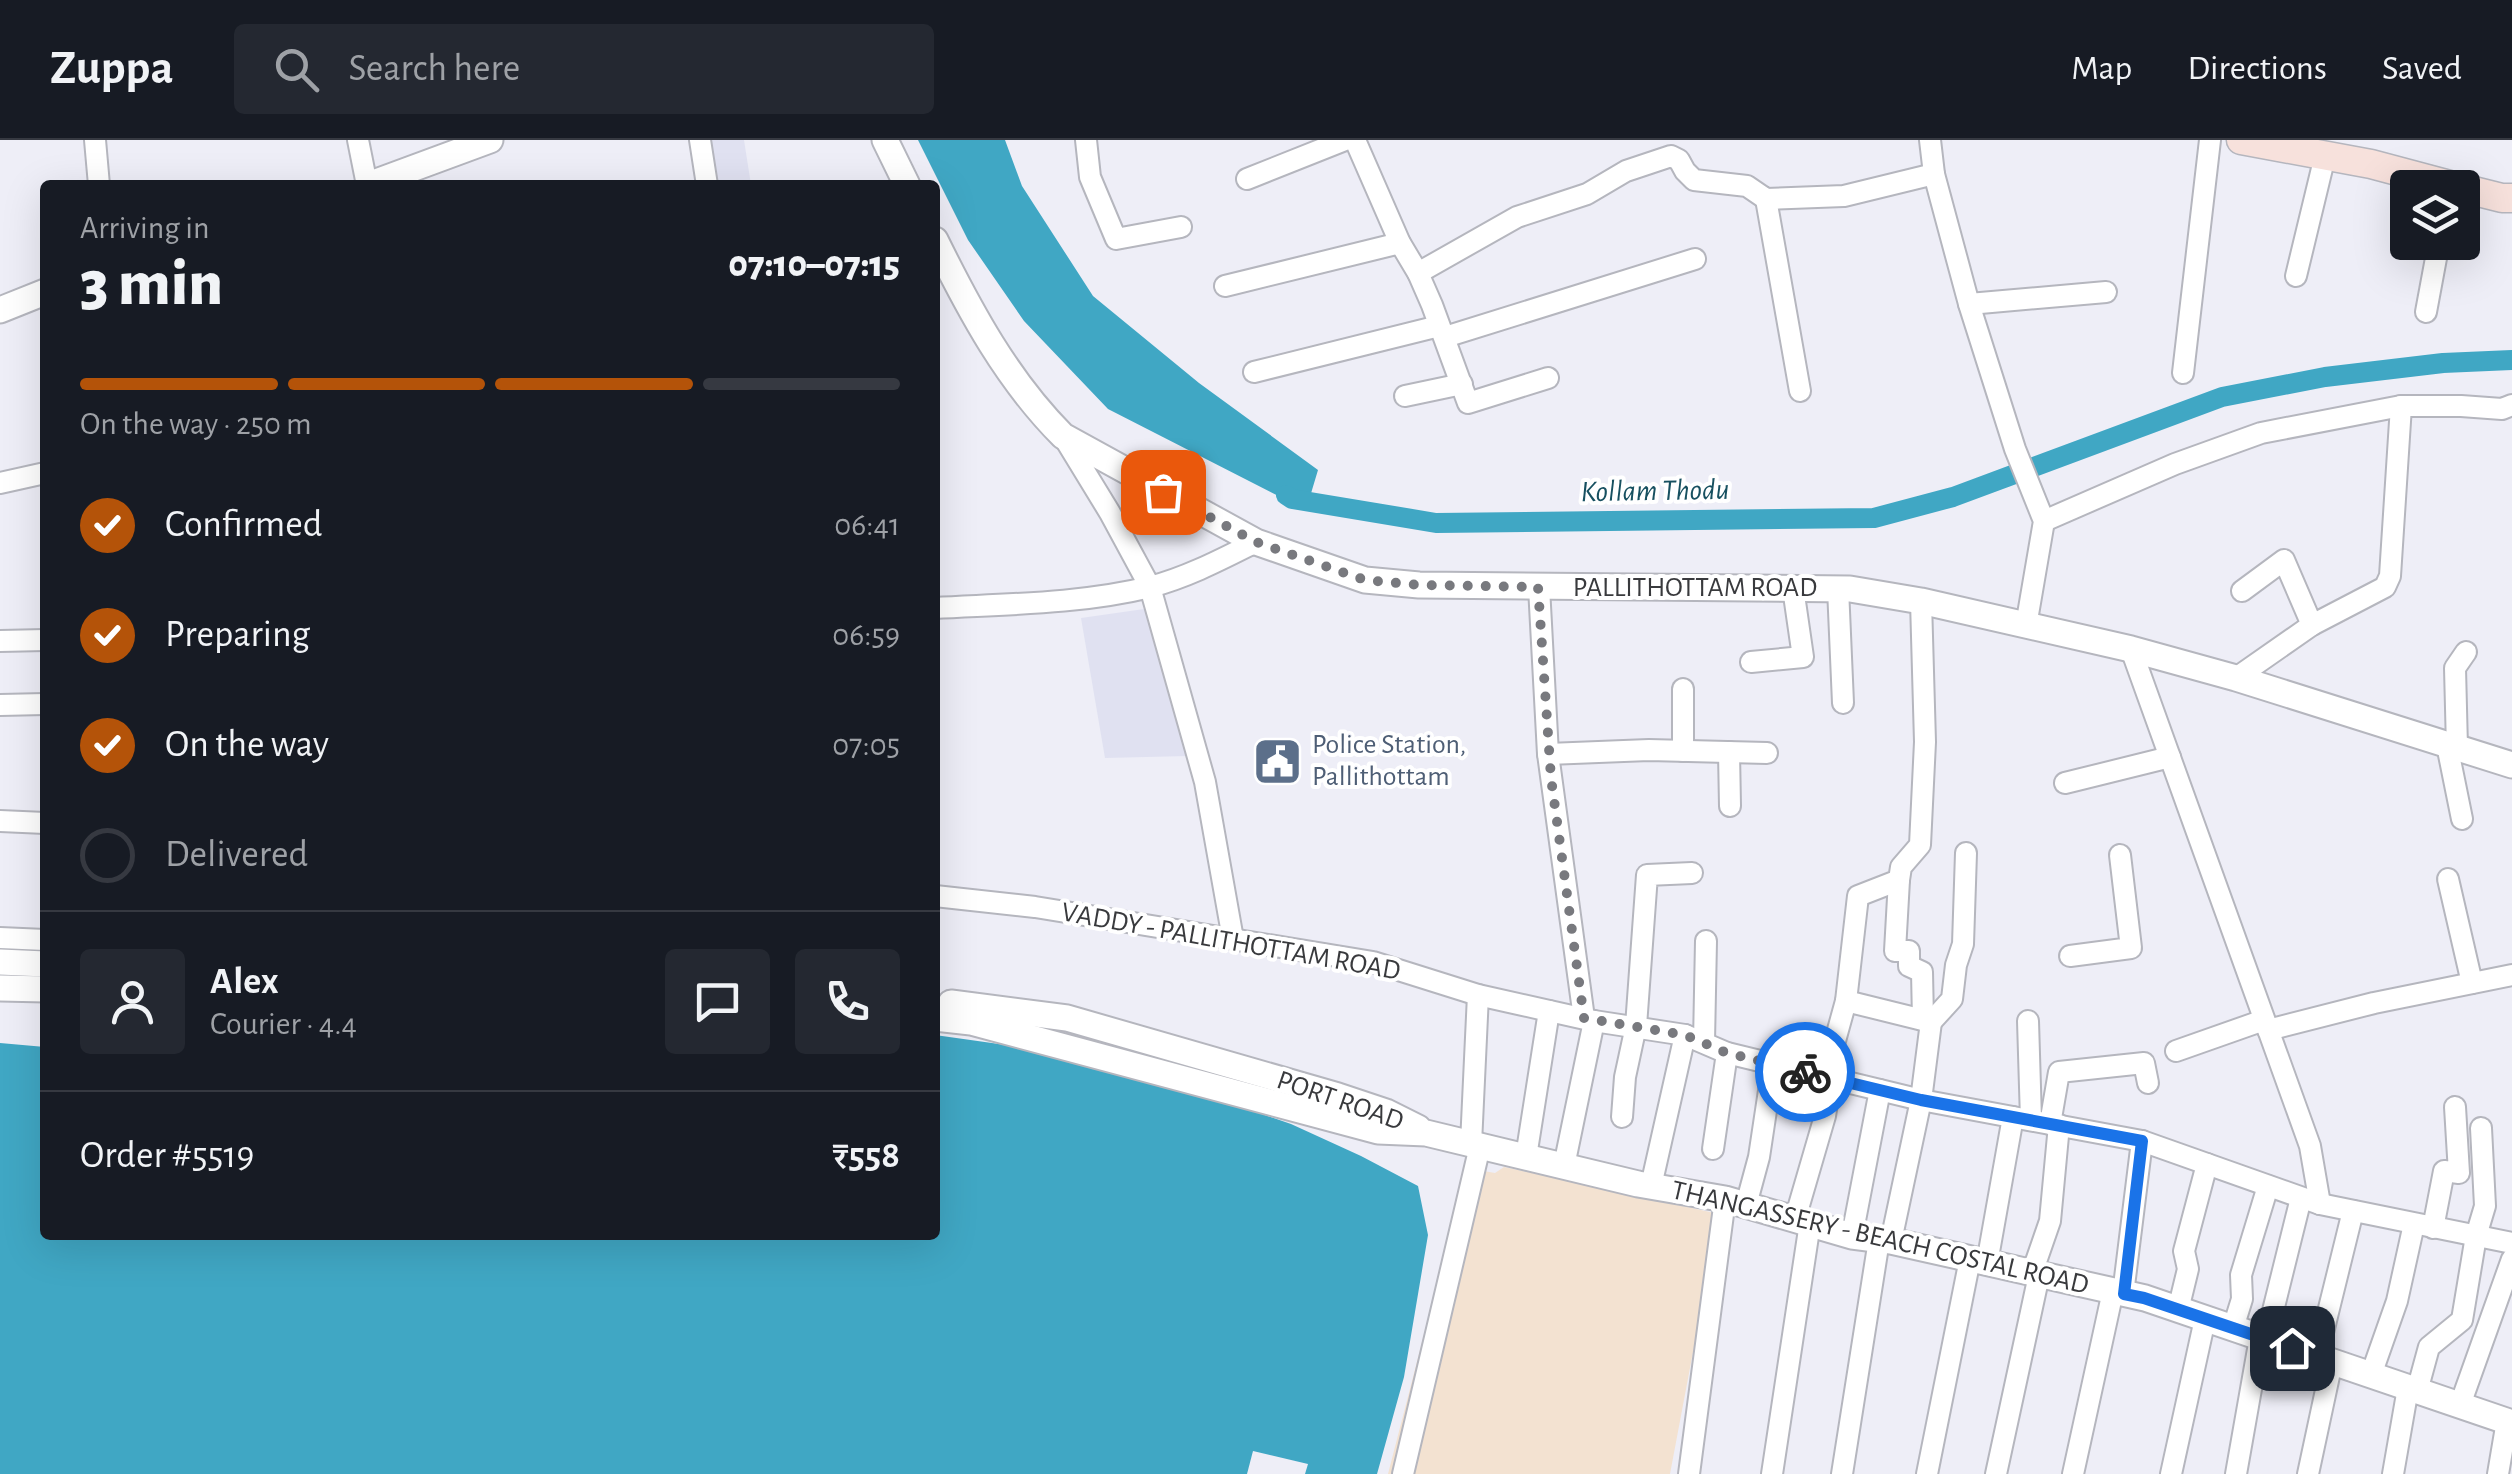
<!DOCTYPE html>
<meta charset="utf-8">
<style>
:root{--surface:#171b24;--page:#242831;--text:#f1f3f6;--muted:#9ea1a6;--line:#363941;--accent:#b45309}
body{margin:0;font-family:"Alegreya Sans",sans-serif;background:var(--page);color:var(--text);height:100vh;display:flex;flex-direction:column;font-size:38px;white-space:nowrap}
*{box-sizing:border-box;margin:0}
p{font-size:32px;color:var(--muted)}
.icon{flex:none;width:55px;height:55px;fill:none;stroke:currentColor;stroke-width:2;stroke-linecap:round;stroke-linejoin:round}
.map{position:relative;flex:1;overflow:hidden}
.details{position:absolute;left:40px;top:40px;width:900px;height:1060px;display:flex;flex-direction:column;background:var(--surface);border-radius:10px;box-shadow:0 10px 40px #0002}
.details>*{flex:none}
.controls{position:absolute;left:2390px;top:30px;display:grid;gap:20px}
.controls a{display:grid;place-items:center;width:90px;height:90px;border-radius:10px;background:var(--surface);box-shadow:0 10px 40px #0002;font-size:50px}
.pin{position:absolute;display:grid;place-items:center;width:85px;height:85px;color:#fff;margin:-42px;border-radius:20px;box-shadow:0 5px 15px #0006}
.courier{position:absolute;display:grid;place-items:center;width:100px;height:100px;margin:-50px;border:8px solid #1a73e8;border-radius:50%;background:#fff;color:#222;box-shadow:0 2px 12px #0007}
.summary em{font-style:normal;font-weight:800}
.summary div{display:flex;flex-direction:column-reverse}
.summary{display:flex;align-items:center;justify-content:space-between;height:170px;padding:0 40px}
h1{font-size:65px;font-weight:800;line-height:75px}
.bar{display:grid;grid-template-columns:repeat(4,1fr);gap:15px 10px;align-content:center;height:120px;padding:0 40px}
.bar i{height:12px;border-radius:8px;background:var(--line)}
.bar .selected{background:var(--accent)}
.bar p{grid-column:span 4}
.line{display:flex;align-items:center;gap:25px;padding:0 40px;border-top:2px solid var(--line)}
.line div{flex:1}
.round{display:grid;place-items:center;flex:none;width:105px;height:105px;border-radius:10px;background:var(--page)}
ol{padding:0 40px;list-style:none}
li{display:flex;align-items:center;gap:30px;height:110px}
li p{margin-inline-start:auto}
li .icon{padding:10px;border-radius:50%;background:var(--accent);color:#fff;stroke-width:4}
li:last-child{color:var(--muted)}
li i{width:55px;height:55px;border:5px solid var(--line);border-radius:50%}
header{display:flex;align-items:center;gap:60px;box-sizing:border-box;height:140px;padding:0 50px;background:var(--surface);border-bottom:2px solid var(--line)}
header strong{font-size:48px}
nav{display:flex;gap:55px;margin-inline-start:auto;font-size:35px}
.search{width:700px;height:90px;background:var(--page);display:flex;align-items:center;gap:25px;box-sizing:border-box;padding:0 35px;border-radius:10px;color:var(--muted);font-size:38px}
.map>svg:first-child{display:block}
.industrial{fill:#f3e2d1}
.built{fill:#e0e1f1}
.water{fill:#40a7c4}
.pier{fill:#eeeef7}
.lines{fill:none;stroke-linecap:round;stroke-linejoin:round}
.canal{stroke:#40a7c4;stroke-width:20}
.minor-casing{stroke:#b5b6be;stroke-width:24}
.tertiary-casing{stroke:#b5b6be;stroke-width:29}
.secondary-casing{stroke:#b5b6be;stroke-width:31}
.minor{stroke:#fff;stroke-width:20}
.tertiary{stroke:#fff;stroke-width:25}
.secondary{stroke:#f7e1dc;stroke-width:28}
.done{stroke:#78797e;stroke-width:10;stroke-dasharray:0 18}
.route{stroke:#1a73e8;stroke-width:12}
.labels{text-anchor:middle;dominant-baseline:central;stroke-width:8;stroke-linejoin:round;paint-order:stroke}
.street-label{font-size:28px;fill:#393a3d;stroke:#fff}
.service-label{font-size:28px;fill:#4e5e75;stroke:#fff;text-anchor:start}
.water-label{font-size:30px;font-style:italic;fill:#175060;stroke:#fff}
</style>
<header>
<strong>Zuppa</strong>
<div class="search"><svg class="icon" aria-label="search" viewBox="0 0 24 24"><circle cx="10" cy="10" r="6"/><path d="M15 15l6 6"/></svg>Search here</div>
<nav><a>Map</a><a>Directions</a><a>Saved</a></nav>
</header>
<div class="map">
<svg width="2512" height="1334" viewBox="0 0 2512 1334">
<rect width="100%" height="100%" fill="#eeeef7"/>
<!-- industrial -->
<polygon class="industrial" points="1504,1027 1719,1074 1670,1334 1388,1334 1467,1028 1495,1033"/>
<!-- built -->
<g class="built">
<polygon points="707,0 744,0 751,45 714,45"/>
<polygon points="1151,468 1188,616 1105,618 1081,478"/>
</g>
<!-- water -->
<g class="water">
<polygon points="918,0 1005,0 1022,46 1093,156 1199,243 1318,330 1306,370 1108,269 1024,181 968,100"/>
<polygon points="935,895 1006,905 1224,961 1291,984 1361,1016 1418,1046 1428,1095 1404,1237 1377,1334 0,1334 0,903 45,907 45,1095 935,1095"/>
</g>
<!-- pier -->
<polygon class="pier" points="1253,1311 1308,1324 1305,1334 1247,1334"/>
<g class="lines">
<!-- canal -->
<polyline class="canal" points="1286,355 1292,359 1436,383 1874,378 1953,357 2222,257 2325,237 2443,223 2512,220"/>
<defs>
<g id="minor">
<polyline points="95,0 99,45"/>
<polyline points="358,0 367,45"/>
<polyline points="700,0 707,45"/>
<polyline points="1086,0 1090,37 1116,99 1181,87"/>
<polyline points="1355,0 1400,103 1418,133 1432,165 1468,263 1548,238"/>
<polyline points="1930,0 1934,34 1969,164 2015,309 2044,381 2026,486"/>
<polyline points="1247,39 1345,0"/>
<polyline points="1766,59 1800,251"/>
<polyline points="1418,133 1517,77 1587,54 1626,31 1671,16 1679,20 1685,31 1694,40 1747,46 1766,59 1844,56 1934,34"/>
<polyline points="2296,136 2325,16"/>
<polyline points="1225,146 1400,103"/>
<polyline points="1969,164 2106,152"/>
<polyline points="2426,172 2439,102"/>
<polyline points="1445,197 1695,119"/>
<polyline points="1254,232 1439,186"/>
<polyline points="2183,233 2210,0"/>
<polyline points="1405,256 1462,244"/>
<polyline points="1063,296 1110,373 1150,447 1205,642 1233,799"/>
<polyline points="0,343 45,333"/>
<polyline points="2044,381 2175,324 2261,293 2401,266 2461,266 2502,269 2512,265"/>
<polyline points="1539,447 1548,614 1584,878"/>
<polyline points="1838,448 1843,563"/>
<polyline points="2242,451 2284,420 2312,485"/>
<path d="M 935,468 C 1006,464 1080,464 1150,447 C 1188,437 1222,419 1256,402"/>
<polyline points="0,501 45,500"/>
<polyline points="2131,509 2310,1006 2320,1064"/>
<polyline points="1751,522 1803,517 1793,448"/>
<polyline points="2236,538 2312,485 2385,447 2390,436 2401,266"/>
<polyline points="1683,549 1683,611"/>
<polyline points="0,565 45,564"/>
<polyline points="2447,605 2462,679"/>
<polyline points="2457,608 2455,528 2466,512"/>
<polyline points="1729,612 1730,666"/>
<polyline points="1548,614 1649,610 1767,613"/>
<polyline points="2065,643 2170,617"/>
<polyline points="0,681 45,683"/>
<polyline points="2448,739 2472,843"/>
<polyline points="1899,740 1895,811 1909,811 1909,826 1922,832 1923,880"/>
<polyline points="935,756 1035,767 1373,822 1478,855 1594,881 1685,895 1727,913 1921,960 2142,1001 2320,1064 2512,1103"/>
<polyline points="0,798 45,800"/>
<polyline points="2070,816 2131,808 2120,715"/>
<polyline points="1846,861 1931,882 1952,859 1956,825 1963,804 1966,713"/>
<polyline points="2028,881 2031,980"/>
<polyline points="2268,890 2374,863 2512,835"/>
<polyline points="1704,902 1706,801"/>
<polyline points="2176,911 2264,880"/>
<polyline points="1825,937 1846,861 1858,756 1899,740 1901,727 1920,705 1925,602 1921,461"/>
<polyline points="1622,977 1625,937 1636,886 1647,735 1692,733"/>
<polyline points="2050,984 2059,932 2144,923 2148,943"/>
<polyline points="1471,1004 1478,855"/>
<polyline points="1713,1009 1727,913"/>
<polyline points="1526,1017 1549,871"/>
<polyline points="1564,1026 1594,881"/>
<polyline points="1651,1046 1685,895"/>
<polyline points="1746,1065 1759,1017 1773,924"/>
<polyline points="1795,1079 1825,976 1831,938"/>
<polyline points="2433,1088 2444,1031 2459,1033 2455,967"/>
<polyline points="1852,1096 1880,950"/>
<polyline points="1891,1101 1921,960 1931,882"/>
<polyline points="1987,1123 2013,977"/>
<polyline points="2032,1133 2050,1081 2059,985"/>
<polyline points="2123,1154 2142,1001"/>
<polyline points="2178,1170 2188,1129 2184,1111 2207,1024"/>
<polyline points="2233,1188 2242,1159 2241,1135 2268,1046"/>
<polyline points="2266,1199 2301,1058"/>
<polyline points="2317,1217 2353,1071"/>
<polyline points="2371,1235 2397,1161 2414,1084"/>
<polyline points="2417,1251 2429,1207 2462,1180 2476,1096 2485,1066 2481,988"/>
<polyline points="2460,1265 2512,1119"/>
<polyline points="1403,1334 1480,1006"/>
<polyline points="1689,1334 1725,1059"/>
<polyline points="1772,1334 1810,1083"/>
<polyline points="1842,1334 1879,1100"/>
<polyline points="1927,1334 1970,1119"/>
<polyline points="1996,1334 2039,1135"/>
<polyline points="2073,1334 2113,1151"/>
<polyline points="2171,1334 2205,1179"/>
<polyline points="2236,1334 2260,1198"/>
<polyline points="2308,1334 2332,1222"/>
<polyline points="2393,1334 2408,1248"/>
<polyline points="2498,1334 2507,1281"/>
</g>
<g id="tertiary">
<polyline points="885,0 907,45"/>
<polyline points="368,45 490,0"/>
<path d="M 935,100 C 970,171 1007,240 1063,296 L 1256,402 L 1365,440 L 1419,445 L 1850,449 L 1921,461 L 2131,509 L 2236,538 L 2512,625"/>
<polyline points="0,170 45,152"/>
<polyline points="0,822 45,824"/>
<polyline points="0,848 45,849"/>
<polyline points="951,863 1067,878 1338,956 1386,972 1418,988"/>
<polyline points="935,878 971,882 1378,991 1426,993 1638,1044 1725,1059 1852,1096 1891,1101 2145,1158 2512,1283"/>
</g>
<g id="secondary">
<polyline points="2241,0 2371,24 2461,48"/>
<polyline points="2462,48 2502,58 2512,58"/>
</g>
</defs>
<!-- minor casing -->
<use href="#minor" class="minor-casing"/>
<!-- tertiary casing -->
<use href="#tertiary" class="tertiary-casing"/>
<!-- secondary casing -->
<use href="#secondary" class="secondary-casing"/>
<!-- minor -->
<use href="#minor" class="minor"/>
<!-- tertiary -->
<use href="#tertiary" class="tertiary"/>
<!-- secondary -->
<use href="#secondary" class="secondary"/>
</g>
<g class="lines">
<!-- done -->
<polyline class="done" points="1163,352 1256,402 1365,440 1419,445 1538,447 1551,638 1584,878 1685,895 1727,913 1805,932"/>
<!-- route -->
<polyline class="route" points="1805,932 1921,960 2142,1001 2124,1154 2144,1158 2292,1208"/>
</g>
<!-- icons -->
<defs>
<symbol id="civic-square" viewBox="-11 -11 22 22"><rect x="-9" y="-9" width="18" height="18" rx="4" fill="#5c6f8a" stroke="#fff"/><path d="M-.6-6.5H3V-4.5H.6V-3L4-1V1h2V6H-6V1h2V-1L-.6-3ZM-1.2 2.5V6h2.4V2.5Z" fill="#fff"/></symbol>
</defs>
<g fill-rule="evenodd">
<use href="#civic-square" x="1250" y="594" width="55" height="55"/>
</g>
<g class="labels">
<!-- street labels -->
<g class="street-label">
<text x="1695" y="448">PALLITHOTTAM ROAD</text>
<text transform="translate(1231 802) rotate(10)">VADDY - PALLITHOTTAM ROAD</text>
<text transform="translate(1340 961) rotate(19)">PORT ROAD</text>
<text transform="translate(1880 1098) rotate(13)">THANGASSERY - BEACH COSTAL ROAD</text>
</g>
<!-- service labels -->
<g class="service-label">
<text x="1312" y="605">Police Station,<tspan x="1312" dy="32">Pallithottam</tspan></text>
</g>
<!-- water labels -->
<g class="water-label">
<text transform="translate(1655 351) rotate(-1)">Kollam Thodu</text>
</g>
</g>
</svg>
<div class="controls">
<a><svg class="icon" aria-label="layers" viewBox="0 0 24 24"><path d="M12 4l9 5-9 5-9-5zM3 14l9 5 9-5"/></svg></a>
</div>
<div class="pin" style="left:1163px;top:352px;background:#ea580c"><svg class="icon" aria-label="bag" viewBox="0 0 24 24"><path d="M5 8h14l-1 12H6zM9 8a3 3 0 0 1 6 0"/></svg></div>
<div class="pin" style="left:2292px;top:1208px;background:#1f2937"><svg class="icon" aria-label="home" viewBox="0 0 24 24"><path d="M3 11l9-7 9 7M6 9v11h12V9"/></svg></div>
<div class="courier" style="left:1805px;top:932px"><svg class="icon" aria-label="bike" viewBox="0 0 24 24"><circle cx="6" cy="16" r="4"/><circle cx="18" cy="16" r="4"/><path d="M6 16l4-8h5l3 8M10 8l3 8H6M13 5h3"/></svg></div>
<section class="details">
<div class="summary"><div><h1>3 min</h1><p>Arriving in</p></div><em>07:10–07:15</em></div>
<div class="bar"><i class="selected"></i><i class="selected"></i><i class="selected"></i><i></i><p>On the way · 250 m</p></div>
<ol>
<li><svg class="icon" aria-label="check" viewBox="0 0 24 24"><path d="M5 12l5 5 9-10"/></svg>Confirmed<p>06:41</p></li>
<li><svg class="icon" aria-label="check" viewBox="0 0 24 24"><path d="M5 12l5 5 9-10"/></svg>Preparing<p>06:59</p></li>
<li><svg class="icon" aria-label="check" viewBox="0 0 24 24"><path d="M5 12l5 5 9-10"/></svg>On the way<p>07:05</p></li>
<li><i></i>Delivered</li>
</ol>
<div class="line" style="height:180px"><a class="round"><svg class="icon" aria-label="person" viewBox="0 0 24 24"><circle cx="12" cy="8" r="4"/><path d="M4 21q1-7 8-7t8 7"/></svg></a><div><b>Alex</b><p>Courier · 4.4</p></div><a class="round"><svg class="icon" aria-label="chat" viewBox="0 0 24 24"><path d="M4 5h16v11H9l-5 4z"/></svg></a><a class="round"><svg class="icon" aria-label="phone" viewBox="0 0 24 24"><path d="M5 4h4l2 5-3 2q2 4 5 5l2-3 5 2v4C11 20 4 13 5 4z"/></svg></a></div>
<div class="line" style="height:130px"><div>Order #5519</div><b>₹558</b></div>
</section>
</div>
